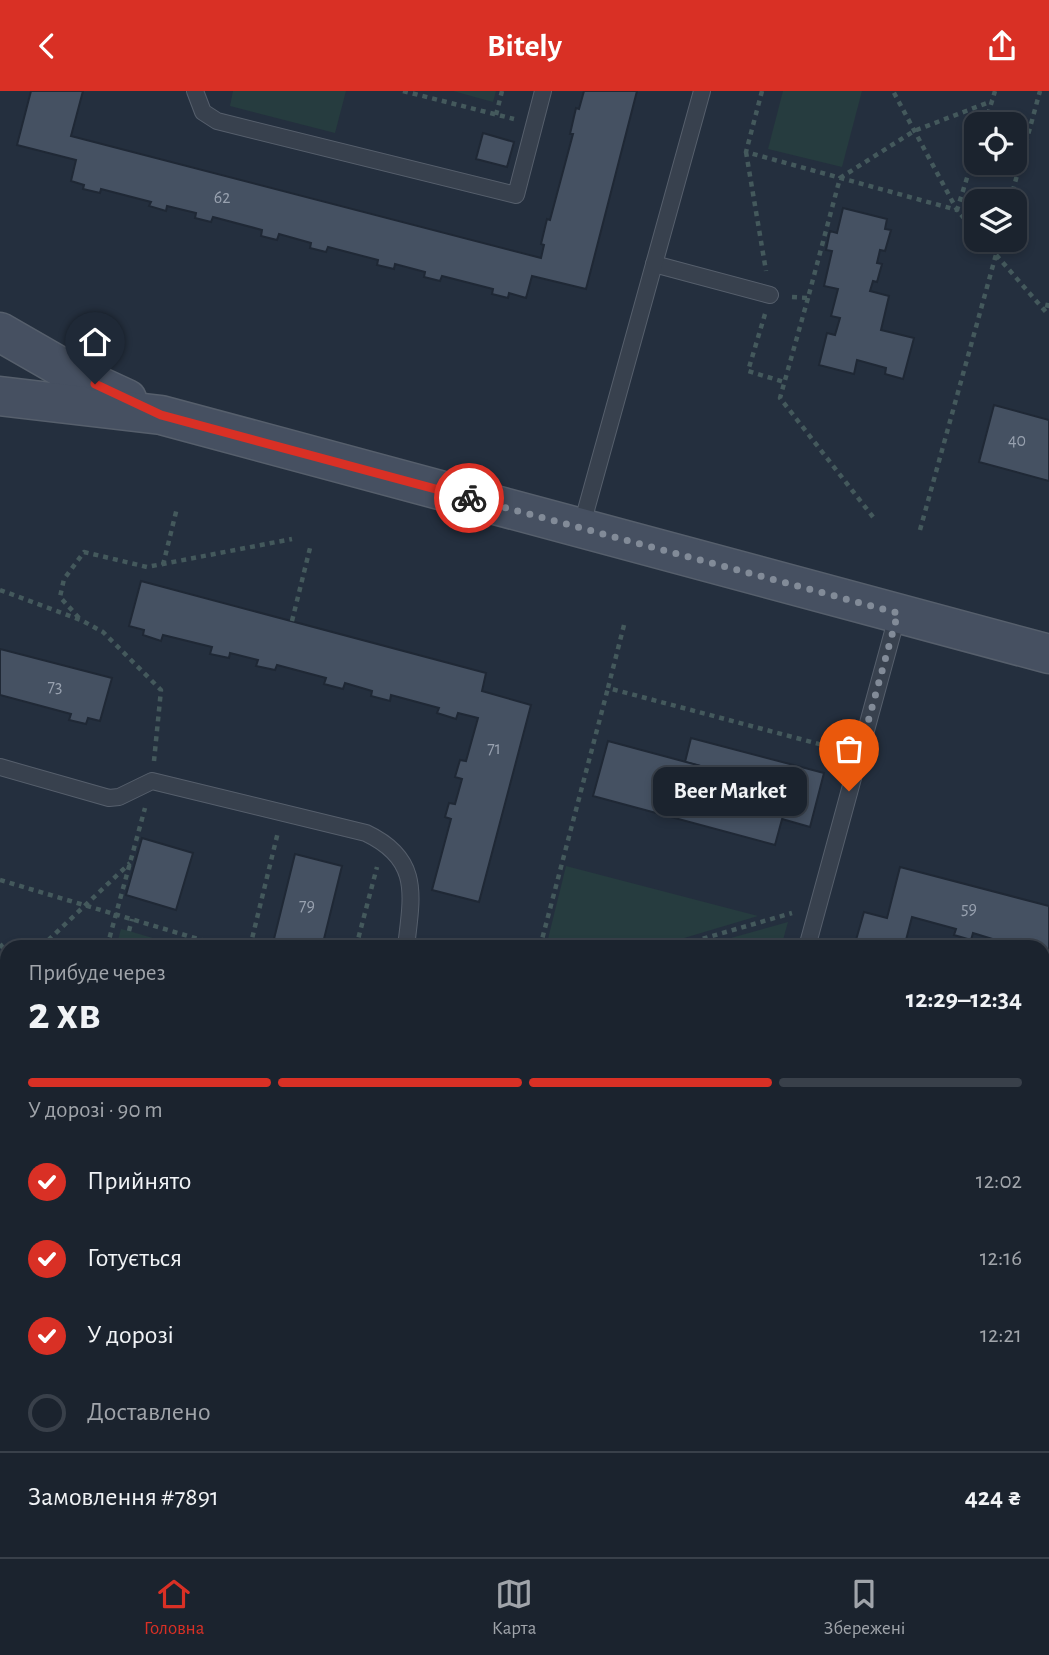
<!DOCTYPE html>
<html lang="uk">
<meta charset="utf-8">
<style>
:root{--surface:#1b232e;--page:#282f3a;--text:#f1f3f6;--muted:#a0a4aa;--line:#39404a;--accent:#d93025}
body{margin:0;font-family:"Alegreya Sans",sans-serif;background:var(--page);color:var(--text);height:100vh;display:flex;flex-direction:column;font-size:26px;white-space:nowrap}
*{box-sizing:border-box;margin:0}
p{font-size:23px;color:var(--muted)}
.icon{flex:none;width:38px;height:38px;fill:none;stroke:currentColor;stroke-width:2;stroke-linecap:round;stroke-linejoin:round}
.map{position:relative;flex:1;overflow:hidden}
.side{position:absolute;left:0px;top:849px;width:1050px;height:618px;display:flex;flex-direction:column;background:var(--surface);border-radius:21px 21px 0 0;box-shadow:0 4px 10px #0003,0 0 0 2px var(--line)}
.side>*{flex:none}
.fabs{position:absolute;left:964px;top:21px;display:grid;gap:14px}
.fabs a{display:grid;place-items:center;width:63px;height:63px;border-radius:14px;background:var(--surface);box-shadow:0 4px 10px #0003,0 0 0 2px var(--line);font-size:35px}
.pin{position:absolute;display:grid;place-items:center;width:60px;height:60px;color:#fff;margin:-72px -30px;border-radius:50% 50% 50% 0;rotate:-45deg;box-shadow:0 0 7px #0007}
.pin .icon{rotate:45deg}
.courier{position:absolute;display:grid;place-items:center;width:70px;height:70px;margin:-35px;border:5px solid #d93025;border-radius:50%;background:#fff;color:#222;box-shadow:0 2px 9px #0007}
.bubble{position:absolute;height:49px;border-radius:14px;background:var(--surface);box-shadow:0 4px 10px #0003,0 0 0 2px var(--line);font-size:23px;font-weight:700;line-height:49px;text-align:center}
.headline em{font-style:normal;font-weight:700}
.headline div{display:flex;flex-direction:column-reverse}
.headline{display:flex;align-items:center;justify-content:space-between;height:119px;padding:0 28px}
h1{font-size:46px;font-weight:700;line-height:52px}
.bar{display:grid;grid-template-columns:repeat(4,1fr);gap:10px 7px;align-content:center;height:84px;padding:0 28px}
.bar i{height:9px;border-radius:5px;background:var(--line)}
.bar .current{background:var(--accent)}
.bar p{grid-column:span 4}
.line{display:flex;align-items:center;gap:18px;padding:0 28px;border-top:2px solid var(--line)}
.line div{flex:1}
ol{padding:0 28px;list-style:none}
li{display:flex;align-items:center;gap:21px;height:77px}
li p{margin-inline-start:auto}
li .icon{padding:7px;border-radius:50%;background:var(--accent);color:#fff;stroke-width:4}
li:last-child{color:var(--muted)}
li i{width:38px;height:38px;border:4px solid var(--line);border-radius:50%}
header{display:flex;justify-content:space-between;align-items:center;height:91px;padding:0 28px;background:var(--accent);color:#fff;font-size:32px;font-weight:700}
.tab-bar{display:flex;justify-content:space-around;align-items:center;height:98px;border-top:2px solid var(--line);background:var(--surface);font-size:19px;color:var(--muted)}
.tab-bar a{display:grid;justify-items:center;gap:4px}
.tab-bar .current{color:var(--accent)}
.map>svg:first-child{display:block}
.green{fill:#263c3f}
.building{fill:#455162;stroke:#1f2835;stroke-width:2}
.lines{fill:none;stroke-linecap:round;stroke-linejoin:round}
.service-casing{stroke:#565f6c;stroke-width:18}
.secondary-casing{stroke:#565f6c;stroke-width:41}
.path{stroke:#44595c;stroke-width:4.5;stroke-dasharray:5 5;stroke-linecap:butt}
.service{stroke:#38414e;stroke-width:16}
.secondary{stroke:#465061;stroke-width:38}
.done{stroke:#828b98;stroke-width:7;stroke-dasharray:0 12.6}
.route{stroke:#d93025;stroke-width:9}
.labels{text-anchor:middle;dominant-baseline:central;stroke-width:7;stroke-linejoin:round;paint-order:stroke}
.number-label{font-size:18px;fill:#98a1af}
</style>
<header><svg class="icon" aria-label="back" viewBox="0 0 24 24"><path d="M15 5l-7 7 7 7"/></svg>Bitely<svg class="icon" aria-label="share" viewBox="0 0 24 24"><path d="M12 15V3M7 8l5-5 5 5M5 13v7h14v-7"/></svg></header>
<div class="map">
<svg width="1049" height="1466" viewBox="0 0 1049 1466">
<rect width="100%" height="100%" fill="#242f3e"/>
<!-- green -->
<g class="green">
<polygon points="233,0 346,0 335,42 230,15"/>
<polygon points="453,0 496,0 493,11"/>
<polygon points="783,0 862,0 842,76 768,58"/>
<polygon points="566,775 758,825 654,856 546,856"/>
<polygon points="788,831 781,856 699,856"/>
<polygon points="121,838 129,840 183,856 116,856"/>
</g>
<!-- building -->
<g class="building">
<polygon points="31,0 83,0 71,45 541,167 544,154 541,153 547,128 550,129 573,43 570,43 576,17 579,18 584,0 637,0 586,198 532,185 526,207 509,202 508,207 492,203 493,198 442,185 440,190 424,186 425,181 395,173 394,178 377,174 378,169 328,156 326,161 310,157 311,152 279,143 277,149 261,145 262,139 213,126 211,131 195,127 196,122 167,115 166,120 149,115 151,111 101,98 100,102 83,98 84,94 71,90 76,69 17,54"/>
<polygon points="483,42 514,51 507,76 476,68"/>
<polygon points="843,117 887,128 885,138 891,139 885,160 880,159 877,172 882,173 877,191 873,190 870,200 889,205 881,239 914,247 903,288 885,283 886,277 857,269 854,283 819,274 827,242 835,244 840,227 831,225 838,198 824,195 832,160 826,159 830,140 837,142"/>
<polygon points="994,314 1049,329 1049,390 979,371"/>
<polygon points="141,490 486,582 482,600 531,614 479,811 432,799 451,728 445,726 449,712 455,713 462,688 455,686 460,669 466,670 478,627 458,622 456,628 437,622 439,617 391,604 390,610 371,605 372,600 345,592 343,598 324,593 326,587 277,574 275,579 256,575 258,569 230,562 229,567 210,563 212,556 163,544 161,550 143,544 144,539 129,535"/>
<polygon points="0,558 112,587 100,630 88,627 86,633 69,629 71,623 0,604"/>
<polygon points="691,647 824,682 810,736 782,728 790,699 685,671"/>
<polygon points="608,650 790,699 775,754 593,705"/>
<polygon points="142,747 193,762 176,819 126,804"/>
<polygon points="295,763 342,775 322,856 272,856"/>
<polygon points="900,776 1049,815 1049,863 1043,861 1043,856 1017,854 1016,856 998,856 999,850 973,842 971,849 954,844 956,838 912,826 906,849 914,851 912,856 854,856 864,821 887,827"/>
<polygon points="1043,990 1049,992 1049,1027 1043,1025"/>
<polygon points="0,1142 7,1144 7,1191 5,1191 6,1184 0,1182"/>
<polygon points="0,1404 7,1406 7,1424 0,1422"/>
<polygon points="894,1460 954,1460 953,1466 892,1466"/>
</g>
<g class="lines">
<defs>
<g id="service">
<polyline points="195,0 203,21 217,30 516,104 543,0"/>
<polyline points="654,173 770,204"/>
<polyline points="581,437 702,0"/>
<path d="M 0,676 L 109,707 L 119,706 L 152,690 L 366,742 C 421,768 412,804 406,856"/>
<polyline points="807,856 898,522"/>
<polyline points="1043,931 1049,933"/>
<polyline points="0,1257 7,1259"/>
<polyline points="0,1300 7,1302"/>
<polyline points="155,1460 181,1466"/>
<polyline points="47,1466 50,1460"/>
<polyline points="840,1466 842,1460"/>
</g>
<g id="secondary">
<polyline points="0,241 73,283 127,308"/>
<polyline points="0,305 161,324 1049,563"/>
</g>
</defs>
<!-- service casing -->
<use href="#service" class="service-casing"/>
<!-- secondary casing -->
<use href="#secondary" class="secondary-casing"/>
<!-- path -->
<g class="path">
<polyline points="403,0 514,28"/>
<polyline points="762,0 746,61 957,119 893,0"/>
<polyline points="496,24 502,0"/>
<polyline points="985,33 995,0"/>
<polyline points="976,58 957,119 976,141"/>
<polyline points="746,61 766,180"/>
<polyline points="1010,110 1040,0"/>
<polyline points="983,149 1046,221 1049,207"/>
<polyline points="792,206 808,207 840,87 914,40 992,10"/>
<polyline points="808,207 780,307 873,426"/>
<polyline points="765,223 748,280 784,291"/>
<polyline points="920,439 1000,149"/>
<polyline points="163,474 177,417"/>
<polyline points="0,499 81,529 103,541 161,599 154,670"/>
<polyline points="79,527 60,506 64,488 84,461 147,476 292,448"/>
<polyline points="292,530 311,453"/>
<polyline points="624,534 608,597 838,658"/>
<polyline points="0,789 225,856"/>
<polyline points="129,840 132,828"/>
<polyline points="0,853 7,862"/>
<polyline points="41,856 130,772"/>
<polyline points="107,856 145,717"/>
<polyline points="250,856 278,741"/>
<polyline points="356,856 377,776"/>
<polyline points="540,856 608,597"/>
<polyline points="674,856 792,822"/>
<polyline points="0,895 7,888"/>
<polyline points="1043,1077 1049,1078"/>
<polyline points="0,1100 7,1102"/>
<polyline points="0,1369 7,1371"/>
<polyline points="0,1392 7,1393"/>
<polyline points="258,1460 283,1466"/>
<polyline points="394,1460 418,1466"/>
</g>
<!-- service -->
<use href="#service" class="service"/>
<!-- secondary -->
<use href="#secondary" class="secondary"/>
</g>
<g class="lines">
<!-- done -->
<polyline class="done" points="469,407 898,522 849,700"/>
<!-- route -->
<polyline class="route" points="95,293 161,324 469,407"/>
</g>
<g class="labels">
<!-- number labels -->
<g class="number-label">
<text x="222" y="107">62</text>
<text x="1017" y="350">40</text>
<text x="55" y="596">73</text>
<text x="494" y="658">71</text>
<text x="307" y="815">79</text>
<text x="969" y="818">59</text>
</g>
</g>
</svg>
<div class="fabs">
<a><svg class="icon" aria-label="locate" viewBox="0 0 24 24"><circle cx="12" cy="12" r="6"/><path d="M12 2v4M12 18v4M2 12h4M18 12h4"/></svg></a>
<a><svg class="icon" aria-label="layers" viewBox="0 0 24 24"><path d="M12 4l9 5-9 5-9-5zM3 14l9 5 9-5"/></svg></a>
</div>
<div class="pin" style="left:849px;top:700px;background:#ea580c"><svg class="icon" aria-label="bag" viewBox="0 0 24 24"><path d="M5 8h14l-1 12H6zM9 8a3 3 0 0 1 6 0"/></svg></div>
<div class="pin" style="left:95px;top:293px;background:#1f2937"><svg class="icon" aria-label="home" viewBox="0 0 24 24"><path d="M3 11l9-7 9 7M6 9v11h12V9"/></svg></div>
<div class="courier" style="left:469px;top:407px"><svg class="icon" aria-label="bike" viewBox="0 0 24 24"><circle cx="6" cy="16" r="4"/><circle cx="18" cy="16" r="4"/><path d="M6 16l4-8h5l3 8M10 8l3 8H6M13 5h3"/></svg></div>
<div class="bubble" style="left:653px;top:676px;width:154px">Beer Market</div>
<section class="side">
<div class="headline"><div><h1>2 хв</h1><p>Прибуде через</p></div><em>12:29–12:34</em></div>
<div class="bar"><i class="current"></i><i class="current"></i><i class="current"></i><i></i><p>У дорозі · 90 m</p></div>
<ol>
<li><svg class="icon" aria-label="check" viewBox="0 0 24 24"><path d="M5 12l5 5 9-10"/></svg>Прийнято<p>12:02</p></li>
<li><svg class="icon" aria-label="check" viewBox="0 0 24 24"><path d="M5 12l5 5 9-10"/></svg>Готується<p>12:16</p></li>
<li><svg class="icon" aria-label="check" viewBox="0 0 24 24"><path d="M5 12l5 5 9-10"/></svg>У дорозі<p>12:21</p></li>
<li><i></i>Доставлено</li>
</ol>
<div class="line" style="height:91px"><div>Замовлення #7891</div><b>424 ₴</b></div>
</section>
</div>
<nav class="tab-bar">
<a class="current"><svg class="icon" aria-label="home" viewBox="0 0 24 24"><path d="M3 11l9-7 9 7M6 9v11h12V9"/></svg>Головна</a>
<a><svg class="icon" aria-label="map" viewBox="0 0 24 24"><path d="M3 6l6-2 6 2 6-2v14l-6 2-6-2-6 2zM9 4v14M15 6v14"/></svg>Карта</a>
<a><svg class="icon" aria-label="saved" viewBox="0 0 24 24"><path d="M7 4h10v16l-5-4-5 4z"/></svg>Збережені</a>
</nav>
